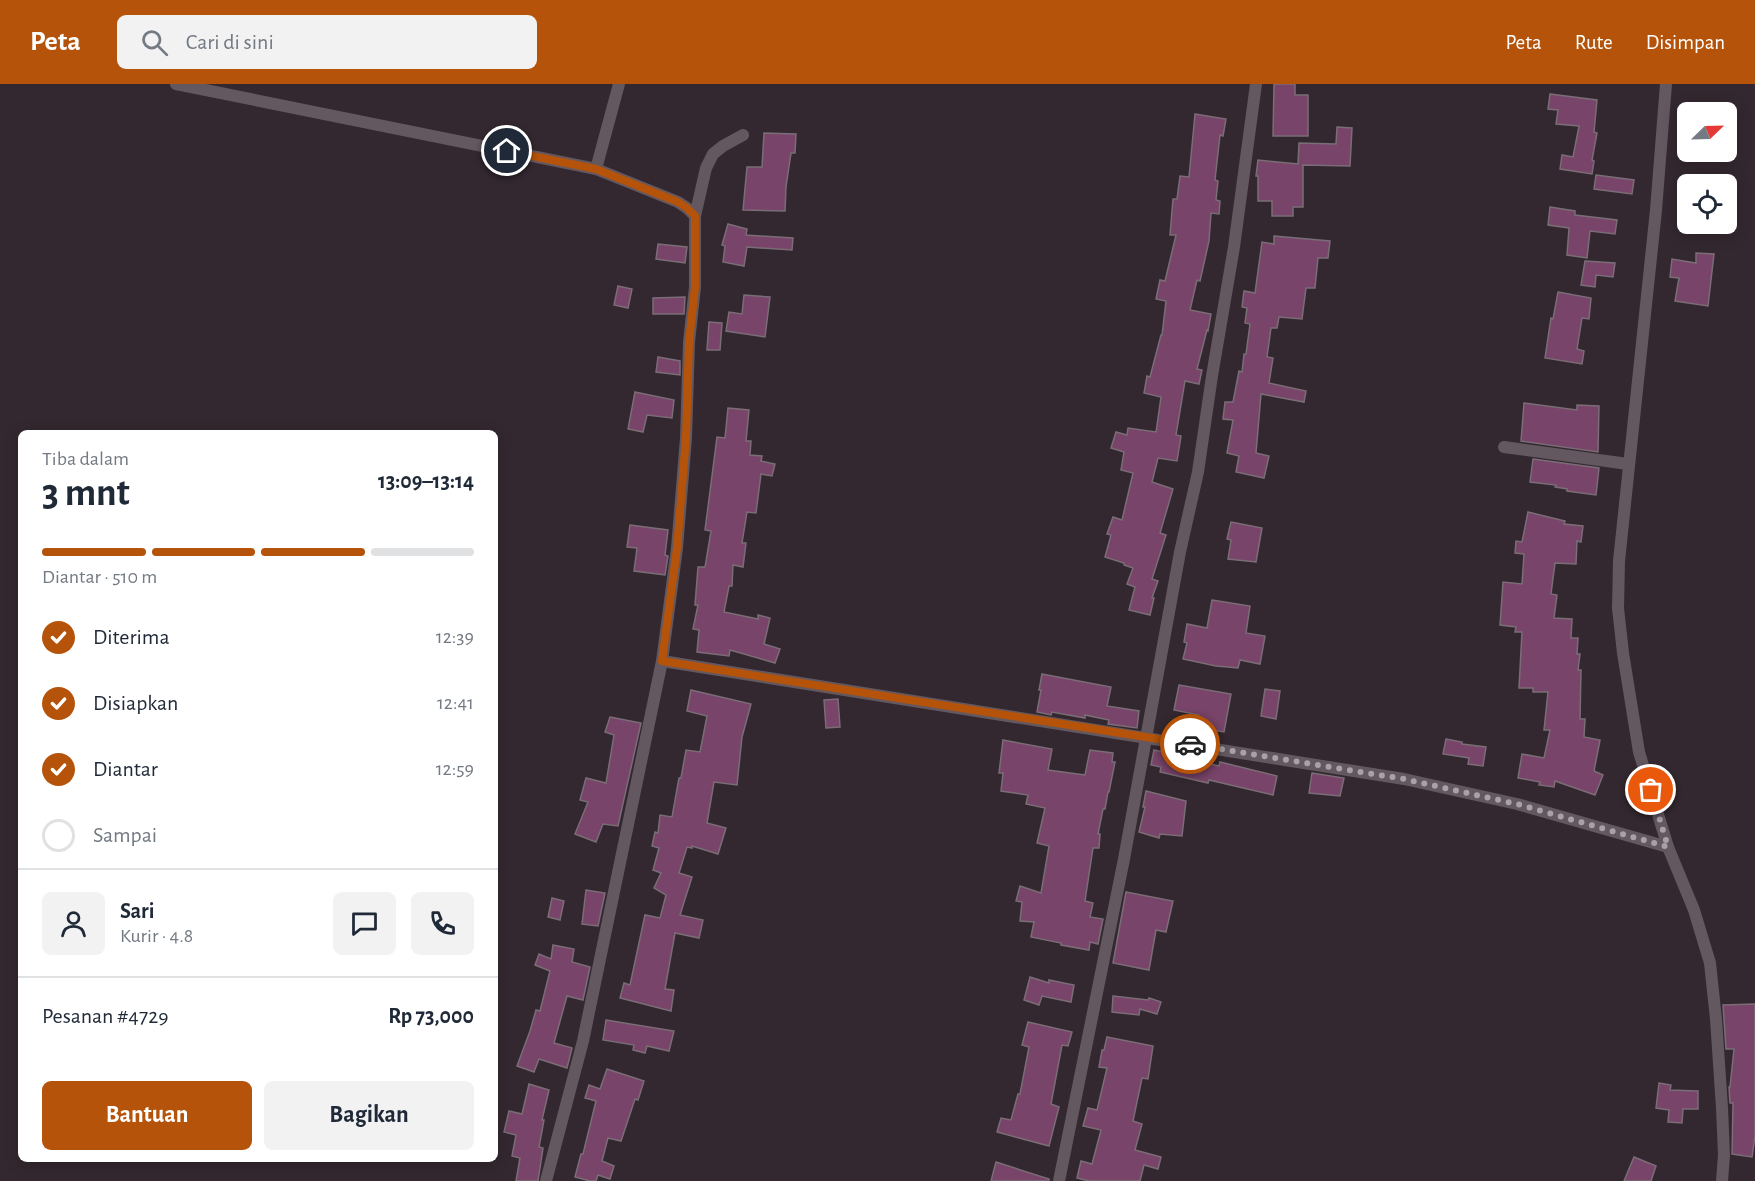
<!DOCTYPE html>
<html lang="id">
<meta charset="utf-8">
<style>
:root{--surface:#fff;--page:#f2f2f3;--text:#1f2937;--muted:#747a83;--line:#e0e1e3;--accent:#b45309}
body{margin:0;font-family:"Alegreya Sans",sans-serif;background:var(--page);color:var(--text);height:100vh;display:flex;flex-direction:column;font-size:22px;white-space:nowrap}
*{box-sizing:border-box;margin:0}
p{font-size:20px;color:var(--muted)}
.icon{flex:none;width:33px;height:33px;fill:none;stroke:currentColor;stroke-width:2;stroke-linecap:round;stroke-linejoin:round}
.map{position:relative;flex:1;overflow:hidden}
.details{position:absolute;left:18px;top:346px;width:480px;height:732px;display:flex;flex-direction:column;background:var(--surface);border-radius:9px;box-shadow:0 3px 15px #0003}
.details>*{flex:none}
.needle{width:39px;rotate:67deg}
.buttons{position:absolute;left:1677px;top:18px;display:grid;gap:12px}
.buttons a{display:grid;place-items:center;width:60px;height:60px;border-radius:9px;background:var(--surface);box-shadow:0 3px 15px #0003;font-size:30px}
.pin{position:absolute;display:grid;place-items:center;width:51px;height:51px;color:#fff;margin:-26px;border:3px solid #fff;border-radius:50%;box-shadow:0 2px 6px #0007}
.courier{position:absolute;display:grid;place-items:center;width:60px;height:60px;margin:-30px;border:4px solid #b45309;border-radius:50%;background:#fff;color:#222;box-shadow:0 2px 8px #0007}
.overview em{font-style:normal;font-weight:700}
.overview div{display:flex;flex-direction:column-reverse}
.overview{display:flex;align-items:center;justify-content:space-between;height:102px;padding:0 24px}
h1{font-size:39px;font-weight:700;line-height:45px}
.bar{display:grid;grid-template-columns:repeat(4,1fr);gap:9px 6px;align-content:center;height:72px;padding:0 24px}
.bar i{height:8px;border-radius:4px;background:var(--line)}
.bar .active{background:var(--accent)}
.bar p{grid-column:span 4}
.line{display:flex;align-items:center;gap:15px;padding:0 24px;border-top:2px solid var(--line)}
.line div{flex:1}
.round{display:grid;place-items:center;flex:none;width:63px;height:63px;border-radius:9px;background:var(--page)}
ol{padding:0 24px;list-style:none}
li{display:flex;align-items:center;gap:18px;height:66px}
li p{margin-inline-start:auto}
li .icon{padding:6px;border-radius:50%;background:var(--accent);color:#fff;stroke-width:4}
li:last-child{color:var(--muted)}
li i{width:33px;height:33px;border:3px solid var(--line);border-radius:50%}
.primary-button{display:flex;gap:12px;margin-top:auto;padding:12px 24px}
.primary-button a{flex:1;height:69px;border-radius:9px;background:var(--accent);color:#fff;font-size:24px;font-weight:700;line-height:69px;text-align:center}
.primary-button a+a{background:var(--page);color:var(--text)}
header{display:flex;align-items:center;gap:36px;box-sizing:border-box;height:84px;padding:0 30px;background:var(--accent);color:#fff}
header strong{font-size:28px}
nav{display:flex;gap:33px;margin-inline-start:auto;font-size:21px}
.search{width:420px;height:54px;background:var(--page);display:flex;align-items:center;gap:15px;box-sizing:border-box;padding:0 21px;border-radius:9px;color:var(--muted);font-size:22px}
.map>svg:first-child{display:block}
.building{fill:#79446a;stroke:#7a6d76;stroke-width:1.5}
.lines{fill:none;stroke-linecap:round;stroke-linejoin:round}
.minor{stroke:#645860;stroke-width:12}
.done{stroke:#a9a1a6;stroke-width:6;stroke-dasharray:0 10.8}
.route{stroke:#b45309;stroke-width:8}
</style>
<header>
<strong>Peta</strong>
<div class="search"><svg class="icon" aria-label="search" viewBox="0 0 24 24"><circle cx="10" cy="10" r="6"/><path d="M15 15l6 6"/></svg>Cari di sini</div>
<nav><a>Peta</a><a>Rute</a><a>Disimpan</a></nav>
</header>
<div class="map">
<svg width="1755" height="1097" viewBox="0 0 1755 1097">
<rect width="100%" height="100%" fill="#33282f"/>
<!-- building -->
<g class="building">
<polygon points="1274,0 1295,0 1295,11 1308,11 1308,52 1273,52"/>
<polygon points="1550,10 1597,16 1594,48 1597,49 1592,76 1594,77 1592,90 1560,85 1562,71 1573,73 1579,42 1556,40 1558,26 1548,25"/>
<polygon points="1195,30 1226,35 1223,52 1220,51 1215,96 1218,97 1216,116 1220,117 1219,130 1211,129 1209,157 1200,197 1197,196 1190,226 1211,230 1208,247 1207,246 1197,285 1202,286 1199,300 1185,297 1176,351 1181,352 1177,377 1158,374 1152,398 1173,405 1160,449 1166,451 1152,495 1158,497 1152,514 1154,514 1150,531 1129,526 1135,503 1127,500 1133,484 1124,481 1124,479 1105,473 1111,451 1107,450 1113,433 1122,436 1133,389 1121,386 1124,368 1111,364 1116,348 1127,351 1128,344 1156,348 1161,313 1144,309 1147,292 1150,293 1161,251 1162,251 1166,217 1156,215 1160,196 1165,197 1176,151 1170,151 1173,115 1177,115 1180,92 1189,93"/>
<polygon points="1337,43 1352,44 1350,82 1303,81 1303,123 1293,123 1293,132 1272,132 1272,117 1258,117 1258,92 1256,92 1258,76 1298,80 1299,59 1336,60"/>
<polygon points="764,49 796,50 795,69 791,69 786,103 785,127 743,126 747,83 762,83"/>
<polygon points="1596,91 1634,96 1632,110 1594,105"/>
<polygon points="1550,123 1575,127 1575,131 1617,136 1615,150 1590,147 1587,174 1567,171 1569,144 1548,141"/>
<polygon points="728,140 747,145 746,151 793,154 792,166 747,163 744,182 723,178 725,162 722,161"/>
<polygon points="1274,152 1330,157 1328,174 1318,174 1315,204 1306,204 1302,235 1279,233 1277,244 1271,244 1267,273 1273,274 1269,299 1306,307 1304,318 1261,310 1256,369 1269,372 1264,394 1236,388 1239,372 1227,369 1233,336 1223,335 1225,318 1233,318 1239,287 1242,288 1244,270 1246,270 1250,240 1245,239 1247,224 1242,223 1244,207 1255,209 1262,158 1274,160"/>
<polygon points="658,160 687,163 685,179 656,175"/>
<polygon points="1696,169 1714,170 1708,222 1675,217 1679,194 1670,193 1672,175 1696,179"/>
<polygon points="1585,177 1615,179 1613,193 1596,191 1595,203 1581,201"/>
<polygon points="618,202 632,205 628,224 614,221"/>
<polygon points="1558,208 1591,214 1589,235 1582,234 1577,265 1584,267 1582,280 1545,274 1551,234 1553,235"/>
<polygon points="744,211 770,213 765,253 726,247 729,228 742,230"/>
<polygon points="685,213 684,230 653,230 653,214"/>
<polygon points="709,238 722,239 720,266 707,266"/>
<polygon points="658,273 680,277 680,291 656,288"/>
<polygon points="635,308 674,316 672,334 647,331 643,348 628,345"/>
<polygon points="1524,319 1577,326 1577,321 1599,322 1598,368 1521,357"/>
<polygon points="728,324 749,326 746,357 751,357 750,371 762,372 761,377 775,380 772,392 761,390 756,429 747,428 742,459 746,459 743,483 733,481 732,502 729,502 724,528 758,535 758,531 770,534 764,560 780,565 775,579 730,566 729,572 697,568 699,546 693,545 698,521 695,521 698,483 705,483 711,447 705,446 717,353 725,354"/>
<polygon points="1533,375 1599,384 1596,411 1567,407 1567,405 1555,403 1556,401 1530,398"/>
<polygon points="1528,428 1565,437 1564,440 1583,442 1581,458 1577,457 1576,480 1555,479 1551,510 1557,511 1554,534 1572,535 1571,554 1578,554 1577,570 1580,570 1578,586 1581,586 1580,635 1585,635 1584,653 1600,656 1594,687 1603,691 1595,711 1555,697 1554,703 1539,701 1540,698 1518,694 1522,670 1544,674 1550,646 1544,646 1548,608 1533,608 1533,604 1519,604 1522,548 1515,548 1516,543 1500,541 1503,498 1522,500 1524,470 1515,469 1516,457 1522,458"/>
<polygon points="1231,438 1262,444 1256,478 1228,475 1231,456 1227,455"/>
<polygon points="630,441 668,446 665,471 668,472 665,491 634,487 637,464 627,463"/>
<polygon points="1212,516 1250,522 1246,549 1265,552 1260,580 1240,576 1238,584 1216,582 1183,575 1187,559 1184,558 1187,540 1207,544"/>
<polygon points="1042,590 1111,603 1107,622 1139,627 1137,644 1108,640 1109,636 1085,631 1085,634 1052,628 1051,631 1037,628 1041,606 1039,606"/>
<polygon points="1179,601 1231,610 1224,648 1196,643 1199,631 1174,626"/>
<polygon points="1265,605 1280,607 1276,635 1261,632"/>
<polygon points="691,606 751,620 742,653 737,701 714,698 707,739 726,744 718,770 692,762 692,764 687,763 679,789 692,793 680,831 703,836 699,854 675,849 665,905 674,906 671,927 620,914 624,899 630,901 645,831 660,834 666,811 654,804 661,789 653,786 659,764 652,762 655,748 658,749 660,731 672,733 679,694 681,694 686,666 700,668 707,632 687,627"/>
<polygon points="838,615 840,643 826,644 824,616"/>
<polygon points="610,633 641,639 618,742 603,740 596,758 575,750 588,718 580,716 586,694 606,699 614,651 605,648"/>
<polygon points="1446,655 1462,658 1462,660 1486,663 1483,682 1468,680 1469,674 1443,670"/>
<polygon points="1003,656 1052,665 1048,686 1085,691 1090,666 1113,669 1112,678 1115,678 1109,708 1108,708 1105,725 1103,725 1098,750 1100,750 1099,764 1093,764 1085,817 1093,819 1090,833 1103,835 1098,860 1090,858 1089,866 1061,861 1061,859 1031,853 1034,838 1020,837 1022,818 1016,817 1020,802 1041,809 1049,762 1037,759 1045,724 1026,720 1028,711 1001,707 1003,689 999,689"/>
<polygon points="1154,666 1189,673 1189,675 1219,682 1220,678 1277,692 1273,711 1209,696 1208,699 1160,688 1161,683 1151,681"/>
<polygon points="1312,689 1344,694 1340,712 1309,709"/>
<polygon points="1146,707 1186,717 1182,752 1160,750 1159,754 1139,748 1145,723 1143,723"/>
<polygon points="586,806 605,809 598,842 582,840"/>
<polygon points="1126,808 1173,817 1166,848 1156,846 1149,886 1113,879"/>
<polygon points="552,814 564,817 560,836 548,833"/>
<polygon points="553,861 574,865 572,878 590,883 583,916 567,912 554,959 572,964 567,984 539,975 534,988 517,982 530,947 536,926 540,927 550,887 535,881 539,870 551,875"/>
<polygon points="1030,893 1049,899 1049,896 1074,901 1071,918 1042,912 1039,921 1024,916"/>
<polygon points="1113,912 1148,916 1149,914 1161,918 1157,930 1140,925 1139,931 1112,928"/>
<polygon points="1755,920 1755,1052 1752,1073 1732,1070 1733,1019 1730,1019 1729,1003 1730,1003 1734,965 1726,965 1723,921"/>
<polygon points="606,936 674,947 669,967 647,962 645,969 633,966 634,961 603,956"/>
<polygon points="1028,938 1072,948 1068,962 1062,961 1051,1020 1059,1023 1049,1062 997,1048 1001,1034 1011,1036 1018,1010 1020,1010 1029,963 1022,961"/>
<polygon points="1107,953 1153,962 1148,995 1142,994 1133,1037 1142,1040 1135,1066 1161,1073 1158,1085 1144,1081 1140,1097 1089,1097 1077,1094 1081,1077 1092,1080 1101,1046 1083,1042 1088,1024 1097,1026 1107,984 1099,983 1102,966 1104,966"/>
<polygon points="607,985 644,997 638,1016 635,1015 621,1057 608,1054 602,1077 614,1082 610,1095 598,1091 596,1097 590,1097 575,1093 581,1070 583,1070 596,1017 585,1014 589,1001 600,1005"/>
<polygon points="1659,999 1671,1001 1670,1006 1698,1007 1698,1025 1683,1025 1682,1039 1668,1038 1669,1026 1656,1024"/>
<polygon points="529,1000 549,1006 542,1036 544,1036 539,1063 543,1064 538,1097 516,1097 520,1074 512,1072 516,1051 504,1048 509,1027 522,1030"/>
<polygon points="1634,1073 1656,1082 1651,1097 1624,1097"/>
<polygon points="996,1078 1049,1095 1049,1097 991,1097"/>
</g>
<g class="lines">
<!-- minor -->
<g class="minor">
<polyline points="176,0 596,85 678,118 687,124 695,132"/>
<polyline points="1666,0 1656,126 1619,477 1618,524 1623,569 1639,668 1668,763 1694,826 1710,879 1716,935 1722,1024 1724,1071 1722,1097"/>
<polyline points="596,85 619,0"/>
<polyline points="1504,363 1628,380"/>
<polyline points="662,577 1404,695 1517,720 1668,763"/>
<polyline points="546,1097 583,957 662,577 677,464 686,354 689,258 695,203 695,132 706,84 713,70 723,62 743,51"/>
<polyline points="1059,1097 1124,775 1180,468 1198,388 1212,292 1234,163 1256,0"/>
</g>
</g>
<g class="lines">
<!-- done -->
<polyline class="done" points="1190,660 1404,695 1517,720 1668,763 1651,706"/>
<!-- route -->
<polyline class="route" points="507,67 596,85 678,118 687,124 695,132 695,203 689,258 686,354 677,464 662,577 1190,660"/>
</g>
</svg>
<div class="buttons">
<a><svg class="needle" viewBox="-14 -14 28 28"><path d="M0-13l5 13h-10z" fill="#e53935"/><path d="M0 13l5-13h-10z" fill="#747a83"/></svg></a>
<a><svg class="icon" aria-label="locate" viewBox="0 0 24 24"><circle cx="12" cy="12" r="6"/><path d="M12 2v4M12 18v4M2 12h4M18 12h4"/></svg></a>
</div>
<div class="pin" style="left:1651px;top:706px;background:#ea580c"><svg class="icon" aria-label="bag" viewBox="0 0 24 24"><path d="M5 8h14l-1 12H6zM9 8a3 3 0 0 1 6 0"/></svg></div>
<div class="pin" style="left:507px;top:67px;background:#1f2937"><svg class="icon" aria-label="home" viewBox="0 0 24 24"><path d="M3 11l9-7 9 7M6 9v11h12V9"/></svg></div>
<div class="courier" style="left:1190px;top:660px"><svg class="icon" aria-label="car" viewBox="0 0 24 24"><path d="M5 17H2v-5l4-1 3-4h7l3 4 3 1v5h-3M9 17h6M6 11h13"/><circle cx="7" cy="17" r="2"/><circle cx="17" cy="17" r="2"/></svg></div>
<section class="details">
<div class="overview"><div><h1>3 mnt</h1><p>Tiba dalam</p></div><em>13:09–13:14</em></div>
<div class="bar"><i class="active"></i><i class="active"></i><i class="active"></i><i></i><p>Diantar · 510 m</p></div>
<ol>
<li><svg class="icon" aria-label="check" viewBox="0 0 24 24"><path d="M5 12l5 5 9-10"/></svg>Diterima<p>12:39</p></li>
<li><svg class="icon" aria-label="check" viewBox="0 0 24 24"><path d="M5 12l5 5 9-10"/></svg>Disiapkan<p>12:41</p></li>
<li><svg class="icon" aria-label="check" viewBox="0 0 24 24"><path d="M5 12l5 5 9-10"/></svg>Diantar<p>12:59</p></li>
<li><i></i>Sampai</li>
</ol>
<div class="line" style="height:108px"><a class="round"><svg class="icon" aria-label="person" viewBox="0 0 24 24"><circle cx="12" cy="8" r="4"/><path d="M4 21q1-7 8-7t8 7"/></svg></a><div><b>Sari</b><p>Kurir · 4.8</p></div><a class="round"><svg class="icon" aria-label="chat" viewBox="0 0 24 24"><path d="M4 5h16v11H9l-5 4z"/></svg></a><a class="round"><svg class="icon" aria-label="phone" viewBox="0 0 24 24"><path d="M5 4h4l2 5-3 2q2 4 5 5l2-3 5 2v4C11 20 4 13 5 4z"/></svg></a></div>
<div class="line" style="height:78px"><div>Pesanan #4729</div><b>Rp 73,000</b></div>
<div class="primary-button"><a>Bantuan</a><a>Bagikan</a></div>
</section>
</div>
